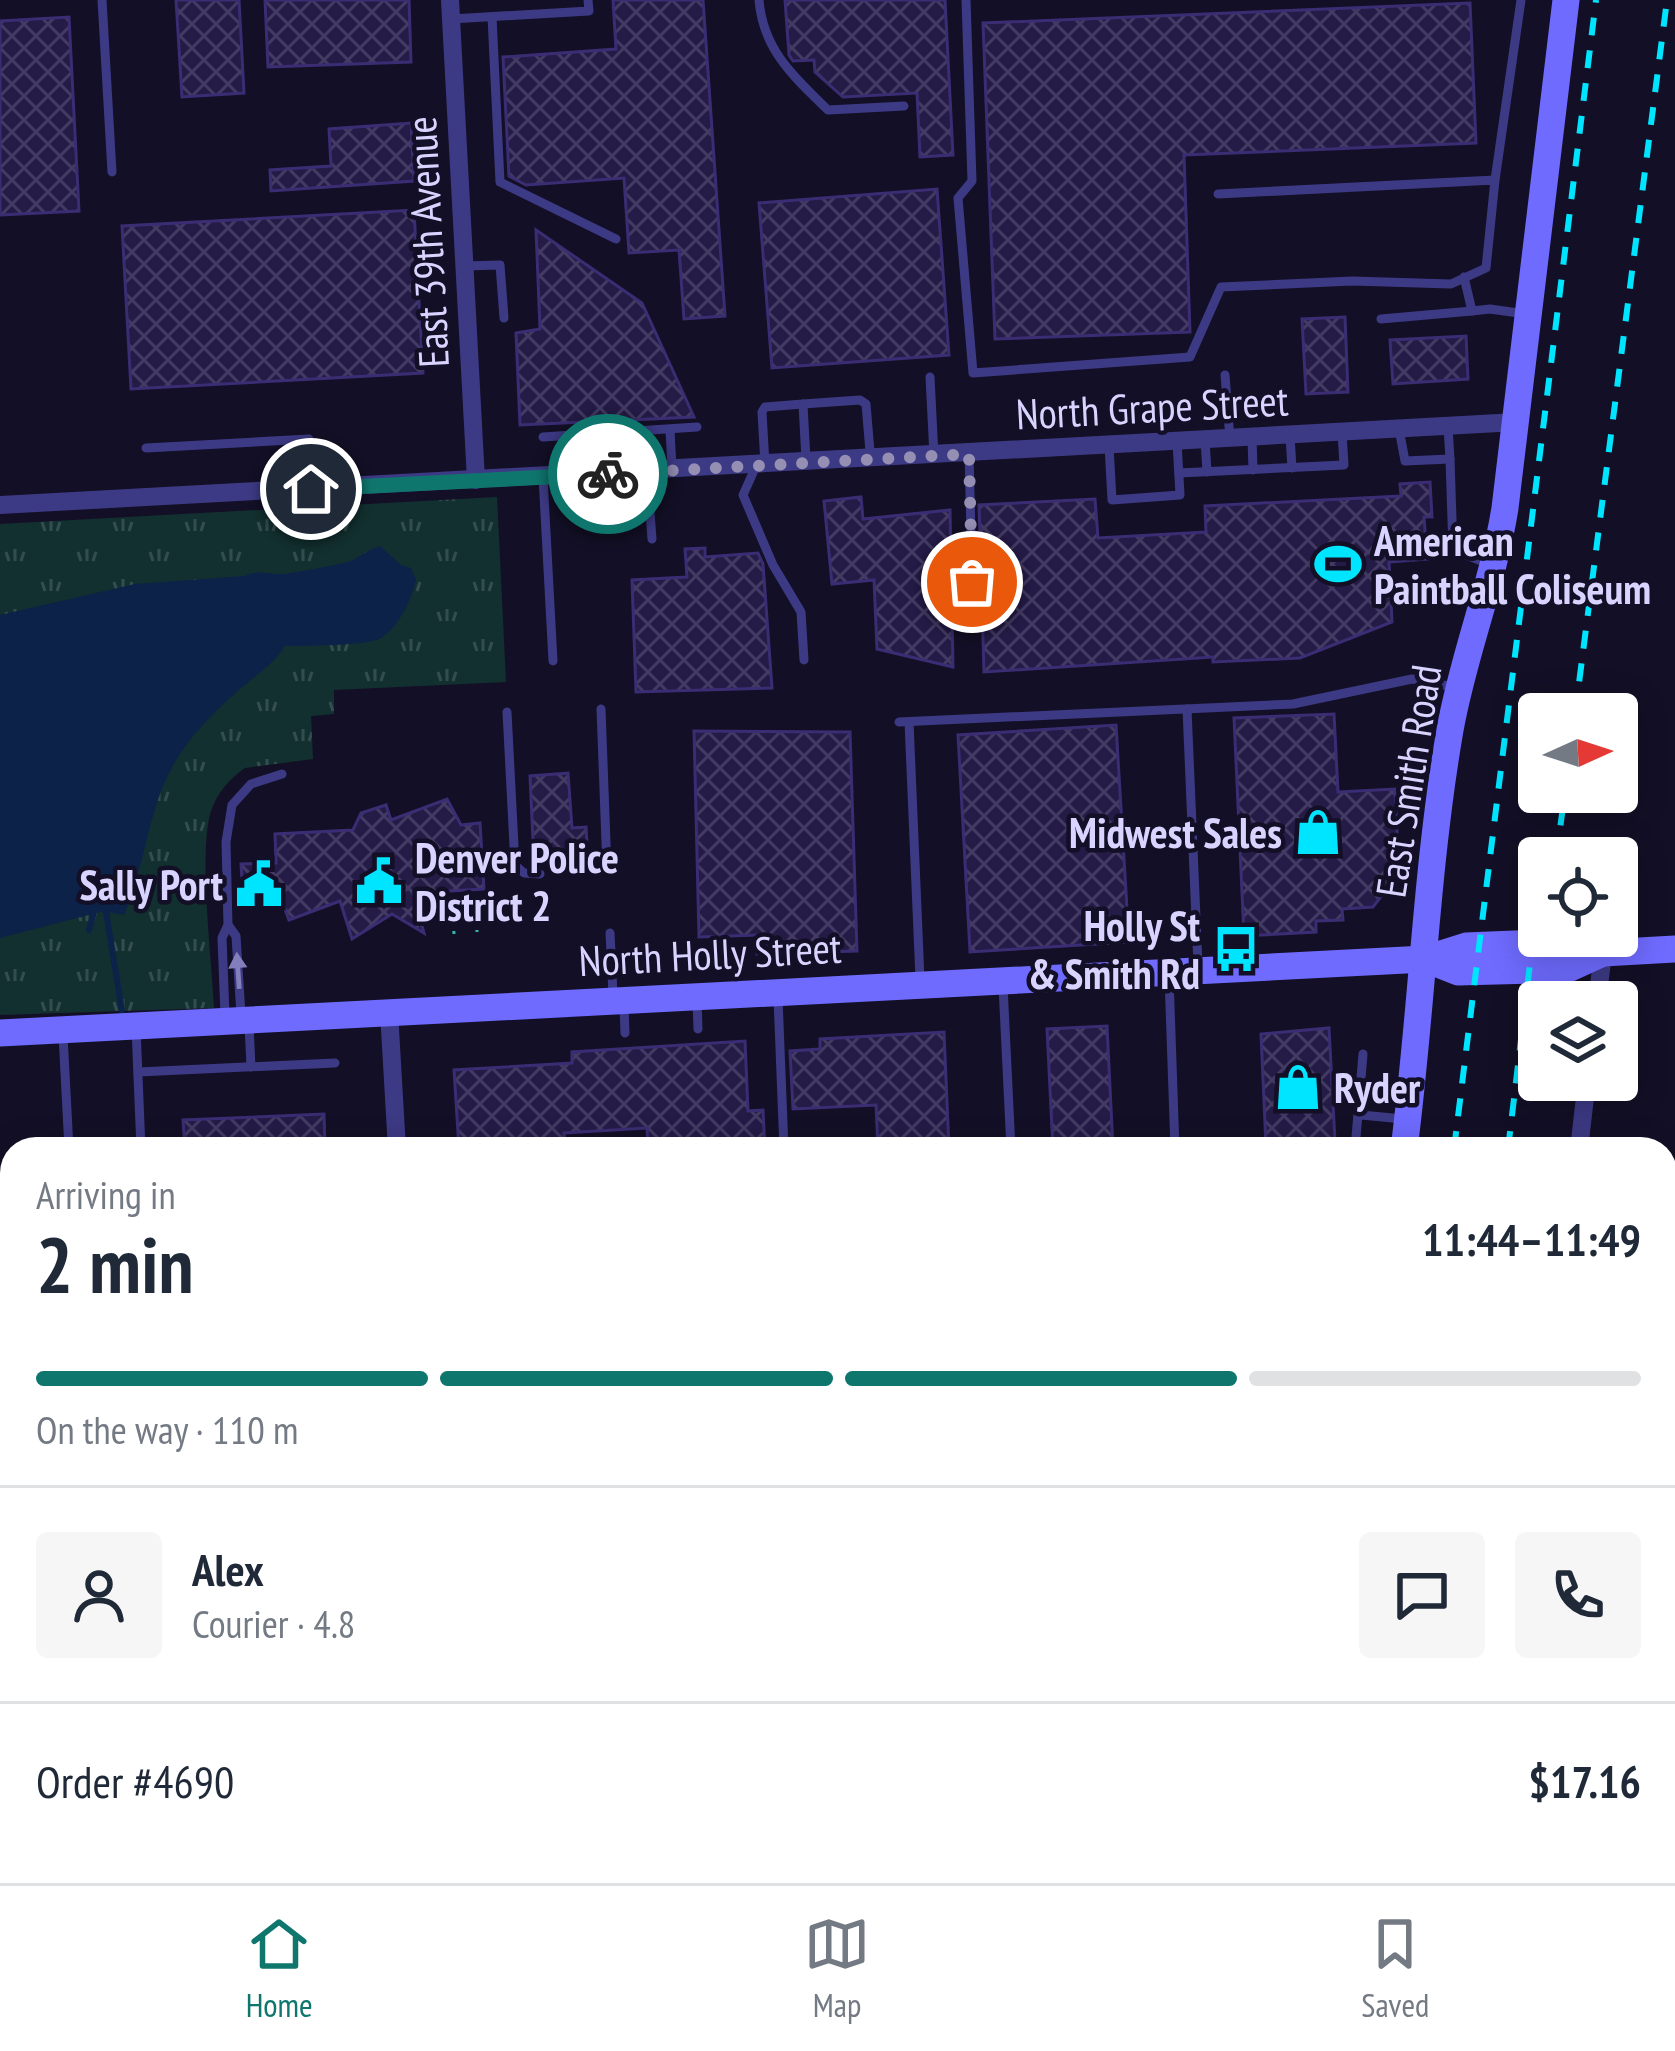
<!DOCTYPE html>
<meta charset="utf-8">
<style>
:root{--surface:#fff;--page:#f6f6f7;--text:#1f2937;--muted:#747a83;--line:#e0e1e3;--accent:#0f766e}
body{margin:0;font-family:"PT Sans Narrow",sans-serif;background:var(--page);color:var(--text);height:100vh;display:flex;flex-direction:column;font-size:45px;white-space:nowrap}
*{box-sizing:border-box;margin:0}
p{font-size:39px;color:var(--muted)}
.icon{flex:none;width:66px;height:66px;fill:none;stroke:currentColor;stroke-width:2;stroke-linecap:round;stroke-linejoin:round}
.map{position:relative;flex:1;overflow:hidden}
.drawer{position:absolute;left:0px;top:1137px;width:1677px;height:747px;display:flex;flex-direction:column;background:var(--surface);border-radius:36px 36px 0 0;box-shadow:0 6px 30px #0003}
.drawer>*{flex:none}
.needle{width:78px;rotate:87deg}
.tools{position:absolute;left:1518px;top:693px;display:grid;gap:24px}
.tools a{display:grid;place-items:center;width:120px;height:120px;border-radius:12px;background:var(--surface);box-shadow:0 6px 30px #0003;font-size:60px}
.pin{position:absolute;display:grid;place-items:center;width:102px;height:102px;color:#fff;margin:-51px;border:6px solid #fff;border-radius:50%;box-shadow:0 3px 12px #0007}
.courier{position:absolute;display:grid;place-items:center;width:120px;height:120px;margin:-60px;border:9px solid #0f766e;border-radius:50%;background:#fff;color:#222;box-shadow:0 3px 15px #0007}
.overview em{font-style:normal;font-weight:700}
.overview div{display:flex;flex-direction:column-reverse}
.overview{display:flex;align-items:center;justify-content:space-between;height:204px;padding:0 36px}
h1{font-size:78px;font-weight:700;line-height:90px}
.bar{display:grid;grid-template-columns:repeat(4,1fr);gap:18px 12px;align-content:center;height:144px;padding:0 36px}
.bar i{height:15px;border-radius:9px;background:var(--line)}
.bar .current{background:var(--accent)}
.bar p{grid-column:span 4}
.line{display:flex;align-items:center;gap:30px;padding:0 36px;border-top:3px solid var(--line)}
.line div{flex:1}
.round{display:grid;place-items:center;flex:none;width:126px;height:126px;border-radius:12px;background:var(--page)}
.tabs{display:flex;justify-content:space-around;align-items:center;height:168px;border-top:3px solid var(--line);background:var(--surface);font-size:33px;color:var(--muted)}
.tabs a{display:grid;justify-items:center;gap:6px}
.tabs .current{color:var(--accent)}
.map>svg:first-child{display:block}
.grass{fill:url(#grass-tufts)}
.water{fill:#0c2248}
.lines{fill:none;stroke-linecap:round;stroke-linejoin:round}
.stream{stroke:#0c2248;stroke-width:6}
.building{fill:url(#building-cross-hatch);stroke:#3b2d73;stroke-width:3}
.path{stroke:#2fb8b0;stroke-width:3;stroke-dasharray:6 9;stroke-linecap:butt}
.lane{stroke:#3d3a85;stroke-width:9}
.street{stroke:#3d3a85;stroke-width:18}
.secondary{stroke:#6f6bff;stroke-width:27}
.rail{stroke:#00e5ff;stroke-width:6;stroke-dasharray:18 15;stroke-linecap:butt}
.oneway{fill:#837fbc}
.done{stroke:#948fb3;stroke-width:12;stroke-dasharray:0 21.6}
.route{stroke:#0f766e;stroke-width:15}
.labels{text-anchor:middle;dominant-baseline:central;stroke-width:9;stroke-linejoin:round;paint-order:stroke}
.street-label{font-size:42px;fill:#d9d4ff;stroke:#130f26}
.poi-label{font-size:42px;font-weight:bold;fill:#d9d4ff;stroke:#130f26;text-anchor:start}
</style>
<div class="map">
<svg width="1675" height="1883" viewBox="0 0 1675 1883">
<defs>
<pattern id="grass-tufts" width="24" height="20" patternUnits="userSpaceOnUse" patternTransform="scale(3)"><rect width="24" height="20" fill="#12302f"/><path d="M3 7l-1-3M5 7V3M7 7l1-3M15 17l-1-3M17 17v-4M19 17l1-3" fill="none" stroke="#344d4e"/></pattern>
<pattern id="building-cross-hatch" width="8" height="8" patternUnits="userSpaceOnUse" patternTransform="scale(3)"><rect width="8" height="8" fill="#241b47"/><path d="M0 0l8 8M0 8l8-8" fill="none" stroke="#433b63"/></pattern>
</defs>
<rect width="100%" height="100%" fill="#130f26"/>
<!-- grass -->
<path class="grass" d="M 497,497 L 506,682 L 334,690 L 334,714 L 311,716 L 313,759 L 245,768 C 230,778 217,793 211,811 C 198,852 212,960 214,1008 L 0,1015 L 0,524 Z"/>
<!-- water -->
<path class="water" d="M 380,546 L 401,565 L 411,568 L 416,580 C 412,599 398,628 381,638 C 367,646 304,646 285,646 C 273,665 256,675 239,690 C 218,708 198,728 182,751 C 147,801 148,860 124,915 L 104,911 L 0,938 L 0,615 L 135,584 L 245,576 C 258,569 269,575 284,574 C 304,571 324,567 344,563 C 358,560 366,550 380,546 Z"/>
<g class="lines">
<!-- stream -->
<g class="stream">
<polyline points="105,906 122,1011"/>
<polyline points="89,930 95,908"/>
</g>
</g>
<!-- building -->
<g class="building">
<polygon points="176,0 239,0 244,93 182,97"/>
<polygon points="265,0 409,0 411,62 268,67"/>
<polygon points="613,0 703,0 725,316 684,319 679,250 629,253 624,178 526,185 509,176 503,57 616,49"/>
<polygon points="785,0 945,0 953,155 920,157 917,93 843,97 815,72 814,60 793,61 789,55"/>
<polygon points="1470,3 1476,143 1184,155 1190,332 995,339 983,23"/>
<polygon points="69,17 79,211 0,215 0,21"/>
<polygon points="411,123 414,181 271,191 270,170 331,166 329,129"/>
<polygon points="937,189 949,355 772,368 759,203"/>
<polygon points="414,210 423,373 131,389 122,226"/>
<polygon points="536,230 642,303 694,417 520,425 516,333 540,329"/>
<polygon points="1345,317 1348,392 1306,394 1302,319"/>
<polygon points="1466,336 1468,379 1393,384 1390,340"/>
<polygon points="1430,482 1432,517 1424,517 1427,559 1389,562 1392,622 1300,658 1213,662 1213,657 984,672 979,505 1095,499 1098,538 1206,532 1205,506 1401,496 1400,484"/>
<polygon points="861,497 863,519 950,510 953,667 877,649 874,580 832,584 824,501"/>
<polygon points="705,548 705,557 758,553 763,564 772,688 636,692 632,580 687,577 685,549"/>
<polygon points="1334,714 1338,792 1395,789 1399,873 1373,907 1342,909 1343,920 1316,921 1316,932 1244,936 1234,718"/>
<polygon points="1116,725 1129,942 970,952 958,735"/>
<polygon points="694,731 850,732 857,951 757,954 759,935 699,937"/>
<polygon points="568,773 572,828 586,827 588,860 534,863 530,776"/>
<polygon points="447,799 461,825 480,823 484,889 413,893 424,933 392,914 352,939 340,901 289,920 280,896 243,897 241,864 276,863 275,834 353,830 361,813 386,805 391,820"/>
<polygon points="1107,1026 1113,1149 1053,1149 1047,1029"/>
<polygon points="1329,1028 1335,1141 1266,1146 1261,1034"/>
<polygon points="944,1032 949,1149 878,1149 876,1105 793,1109 790,1051 820,1049 820,1039"/>
<polygon points="745,1041 748,1111 763,1110 765,1149 648,1149 647,1128 564,1133 565,1149 459,1149 454,1070 572,1063 572,1052"/>
<polygon points="324,1114 325,1149 185,1149 183,1120"/>
</g>
<g class="lines">
<!-- path -->
<g class="path">
<polyline points="476,915 477,932"/>
<polyline points="453,916 454,934"/>
</g>
<!-- lane -->
<g class="lane">
<polyline points="102,0 112,172"/>
<path d="M 759,0 C 763,50 794,77 828,110 L 904,106"/>
<polyline points="966,0 972,181 958,198 973,373 1190,357 1221,287 1352,281 1451,284 1486,268 1495,180 1218,194"/>
<polyline points="492,17 500,182 616,239"/>
<polyline points="451,19 589,11 588,0"/>
<polyline points="1495,180 1521,0"/>
<polyline points="464,266 500,265 504,318"/>
<polyline points="1464,277 1472,311 1490,309 1526,314"/>
<polyline points="1381,319 1472,311"/>
<polyline points="1225,375 1230,439"/>
<polyline points="930,377 934,456"/>
<polyline points="1399,429 1405,461 1450,459 1448,427"/>
<polyline points="670,430 672,469"/>
<polyline points="1290,436 1292,468"/>
<polyline points="543,437 697,427"/>
<polyline points="1252,438 1253,470"/>
<polyline points="1205,440 1207,472"/>
<polyline points="1109,446 1112,500 1180,495 1177,442"/>
<polyline points="146,448 309,439 311,489"/>
<polyline points="969,454 973,614"/>
<polyline points="1450,459 1453,550 1492,565"/>
<polyline points="806,460 803,404 860,400 866,404 870,452"/>
<polyline points="765,465 762,412 765,407 803,404"/>
<polyline points="756,466 743,495 773,565 801,612 804,660"/>
<polyline points="647,472 652,539"/>
<polyline points="1179,473 1344,465 1342,433"/>
<polyline points="543,477 553,661"/>
<polyline points="601,709 607,869"/>
<polyline points="1187,709 1198,965"/>
<polyline points="507,712 515,865 524,873 540,874"/>
<polyline points="899,722 1293,704 1412,679 1454,687"/>
<polyline points="909,722 920,979"/>
<polyline points="228,925 236,936 241,1015"/>
<polyline points="610,933 613,995"/>
<polyline points="1169,977 1175,1149"/>
<polyline points="1003,986 1011,1149"/>
<polyline points="778,998 784,1149"/>
<polyline points="697,1002 698,1029"/>
<polyline points="624,1006 625,1033"/>
<polyline points="225,1015 222,938 228,925 226,842 232,805 251,784 282,774"/>
<polyline points="249,1025 251,1067"/>
<polyline points="136,1028 141,1149"/>
<polyline points="63,1035 69,1149"/>
<polyline points="138,1072 335,1063"/>
<polyline points="1361,1115 1403,1119"/>
<polyline points="1355,1149 1363,1054"/>
<polyline points="1665,1167 1675,1165"/>
<polyline points="0,1308 12,1307"/>
<polyline points="1665,1561 1675,1560"/>
<polyline points="0,1568 12,1567"/>
<polyline points="0,1777 12,1777"/>
<polyline points="0,1838 12,1837"/>
<polyline points="386,1872 387,1883"/>
<polyline points="1258,1872 1305,1879"/>
<polyline points="1212,1883 1214,1872"/>
</g>
<!-- street -->
<g class="street">
<polyline points="450,0 476,480"/>
<polyline points="0,505 1517,422"/>
<polyline points="1597,1002 1603,953"/>
<polyline points="389,1012 397,1149"/>
<polyline points="1579,1149 1587,1080"/>
<polyline points="440,1872 440,1883"/>
<polyline points="1486,1883 1487,1872"/>
</g>
<!-- secondary -->
<g class="secondary">
<polyline points="1425,959 1458,972 1568,969 1603,953"/>
<polyline points="0,1033 1425,959 1466,946 1567,942 1603,953 1675,949"/>
<path d="M 1404,1149 C 1422,1010 1426,868 1450,730 C 1463,655 1493,584 1505,508 L 1566,0"/>
<polyline points="1310,1883 1311,1872"/>
</g>
<!-- rail -->
<g class="rail">
<polyline points="1575,714 1667,0"/>
<polyline points="1556,858 1565,792"/>
<polyline points="1454,1149 1596,0"/>
<polyline points="1508,1149 1539,888"/>
<polyline points="1352,1883 1354,1872"/>
<polyline points="1410,1883 1411,1872"/>
</g>
</g>
<!-- one-way arrows -->
<defs><path id="oneway-solid" d="M-6-.8H1V-3.2L6.5 0L1 3.2V.8H-6Z" transform="scale(3)"/></defs>
<use class="oneway" href="#oneway-solid" transform="translate(238 971) rotate(-94)"/>
<g class="lines">
<!-- done -->
<polyline class="done" points="608,474 969,454 972,582"/>
<!-- route -->
<polyline class="route" points="311,489 608,474"/>
</g>
<!-- icons -->
<defs>
<symbol id="stadium-bare" viewBox="-9 -9 18 18"><path d="M0-5a6.5 5 0 1 0 0 10a6.5 5 0 1 0 0-10ZM-3.5-1.8h7v3.6h-7Z" fill="#00e5ff" stroke="#130f26" stroke-width="2.5" paint-order="stroke"/></symbol>
<symbol id="shop-bare" viewBox="-9 -9 18 18"><path d="M-5-2.5h2.3a2.7 3.5 0 0 1 5.4 0H5L5.5 6h-11ZM-1.5-2.5h3a1.5 2.3 0 0 0-3 0Z" fill="#00e5ff" stroke="#130f26" stroke-width="2.5" paint-order="stroke"/></symbol>
<symbol id="civic-bare" viewBox="-9 -9 18 18"><path d="M-.6-6.5H3V-4.5H.6V-3L4-1V1h2V6H-6V1h2V-1L-.6-3ZM-1.2 2.5V6h2.4V2.5Z" fill="#00e5ff" stroke="#130f26" stroke-width="2.5" paint-order="stroke"/></symbol>
<symbol id="bus-bare" viewBox="-9 -9 18 18"><path d="M-5-6H5V4H4V6H2V4H-2V6H-4V4H-5ZM-3.5-4V0h7V-4ZM-3.5 1.2v1.5H-2V1.2ZM2 1.2v1.5H3.5V1.2Z" fill="#00e5ff" stroke="#130f26" stroke-width="2.5" paint-order="stroke"/></symbol>
</defs>
<g fill-rule="evenodd">
<use href="#stadium-bare" x="1305" y="531" width="66" height="66"/>
<use href="#shop-bare" x="1285" y="799" width="66" height="66"/>
<use href="#civic-bare" x="346" y="848" width="66" height="66"/>
<use href="#civic-bare" x="226" y="851" width="66" height="66"/>
<use href="#bus-bare" x="1203" y="916" width="66" height="66"/>
<use href="#shop-bare" x="1265" y="1054" width="66" height="66"/>
</g>
<g class="labels">
<!-- street labels -->
<g class="street-label">
<text transform="translate(427 242) rotate(-93)">East 39th Avenue</text>
<text transform="translate(1152 407) rotate(-3)">North Grape Street</text>
<text transform="translate(1408 781) rotate(-81)">East Smith Road</text>
<text transform="translate(710 954) rotate(-3)">North Holly Street</text>
</g>
<!-- poi labels -->
<g class="poi-label">
<text x="1374" y="540">American<tspan x="1374" dy="48">Paintball Coliseum</tspan></text>
<text x="1282" y="832" text-anchor="end">Midwest Sales</text>
<text x="415" y="857">Denver Police<tspan x="415" dy="48">District 2</tspan></text>
<text x="223" y="884" text-anchor="end">Sally Port</text>
<text x="1200" y="925" text-anchor="end">Holly St<tspan x="1200" dy="48">&amp; Smith Rd</tspan></text>
<text x="1334" y="1087">Ryder</text>
</g>
</g>
</svg>
<div class="tools">
<a><svg class="needle" viewBox="-14 -14 28 28"><path d="M0-13l5 13h-10z" fill="#e53935"/><path d="M0 13l5-13h-10z" fill="#747a83"/></svg></a>
<a><svg class="icon" aria-label="locate" viewBox="0 0 24 24"><circle cx="12" cy="12" r="6"/><path d="M12 2v4M12 18v4M2 12h4M18 12h4"/></svg></a>
<a><svg class="icon" aria-label="layers" viewBox="0 0 24 24"><path d="M12 4l9 5-9 5-9-5zM3 14l9 5 9-5"/></svg></a>
</div>
<div class="pin" style="left:972px;top:582px;background:#ea580c"><svg class="icon" aria-label="bag" viewBox="0 0 24 24"><path d="M5 8h14l-1 12H6zM9 8a3 3 0 0 1 6 0"/></svg></div>
<div class="pin" style="left:311px;top:489px;background:#1f2937"><svg class="icon" aria-label="home" viewBox="0 0 24 24"><path d="M3 11l9-7 9 7M6 9v11h12V9"/></svg></div>
<div class="courier" style="left:608px;top:474px"><svg class="icon" aria-label="bike" viewBox="0 0 24 24"><circle cx="6" cy="16" r="4"/><circle cx="18" cy="16" r="4"/><path d="M6 16l4-8h5l3 8M10 8l3 8H6M13 5h3"/></svg></div>
<section class="drawer">
<div class="overview"><div><h1>2 min</h1><p>Arriving in</p></div><em>11:44–11:49</em></div>
<div class="bar"><i class="current"></i><i class="current"></i><i class="current"></i><i></i><p>On the way · 110 m</p></div>
<div class="line" style="height:216px"><a class="round"><svg class="icon" aria-label="person" viewBox="0 0 24 24"><circle cx="12" cy="8" r="4"/><path d="M4 21q1-7 8-7t8 7"/></svg></a><div><b>Alex</b><p>Courier · 4.8</p></div><a class="round"><svg class="icon" aria-label="chat" viewBox="0 0 24 24"><path d="M4 5h16v11H9l-5 4z"/></svg></a><a class="round"><svg class="icon" aria-label="phone" viewBox="0 0 24 24"><path d="M5 4h4l2 5-3 2q2 4 5 5l2-3 5 2v4C11 20 4 13 5 4z"/></svg></a></div>
<div class="line" style="height:156px"><div>Order #4690</div><b>$17.16</b></div>
</section>
</div>
<nav class="tabs">
<a class="current"><svg class="icon" aria-label="home" viewBox="0 0 24 24"><path d="M3 11l9-7 9 7M6 9v11h12V9"/></svg>Home</a>
<a><svg class="icon" aria-label="map" viewBox="0 0 24 24"><path d="M3 6l6-2 6 2 6-2v14l-6 2-6-2-6 2zM9 4v14M15 6v14"/></svg>Map</a>
<a><svg class="icon" aria-label="saved" viewBox="0 0 24 24"><path d="M7 4h10v16l-5-4-5 4z"/></svg>Saved</a>
</nav>
